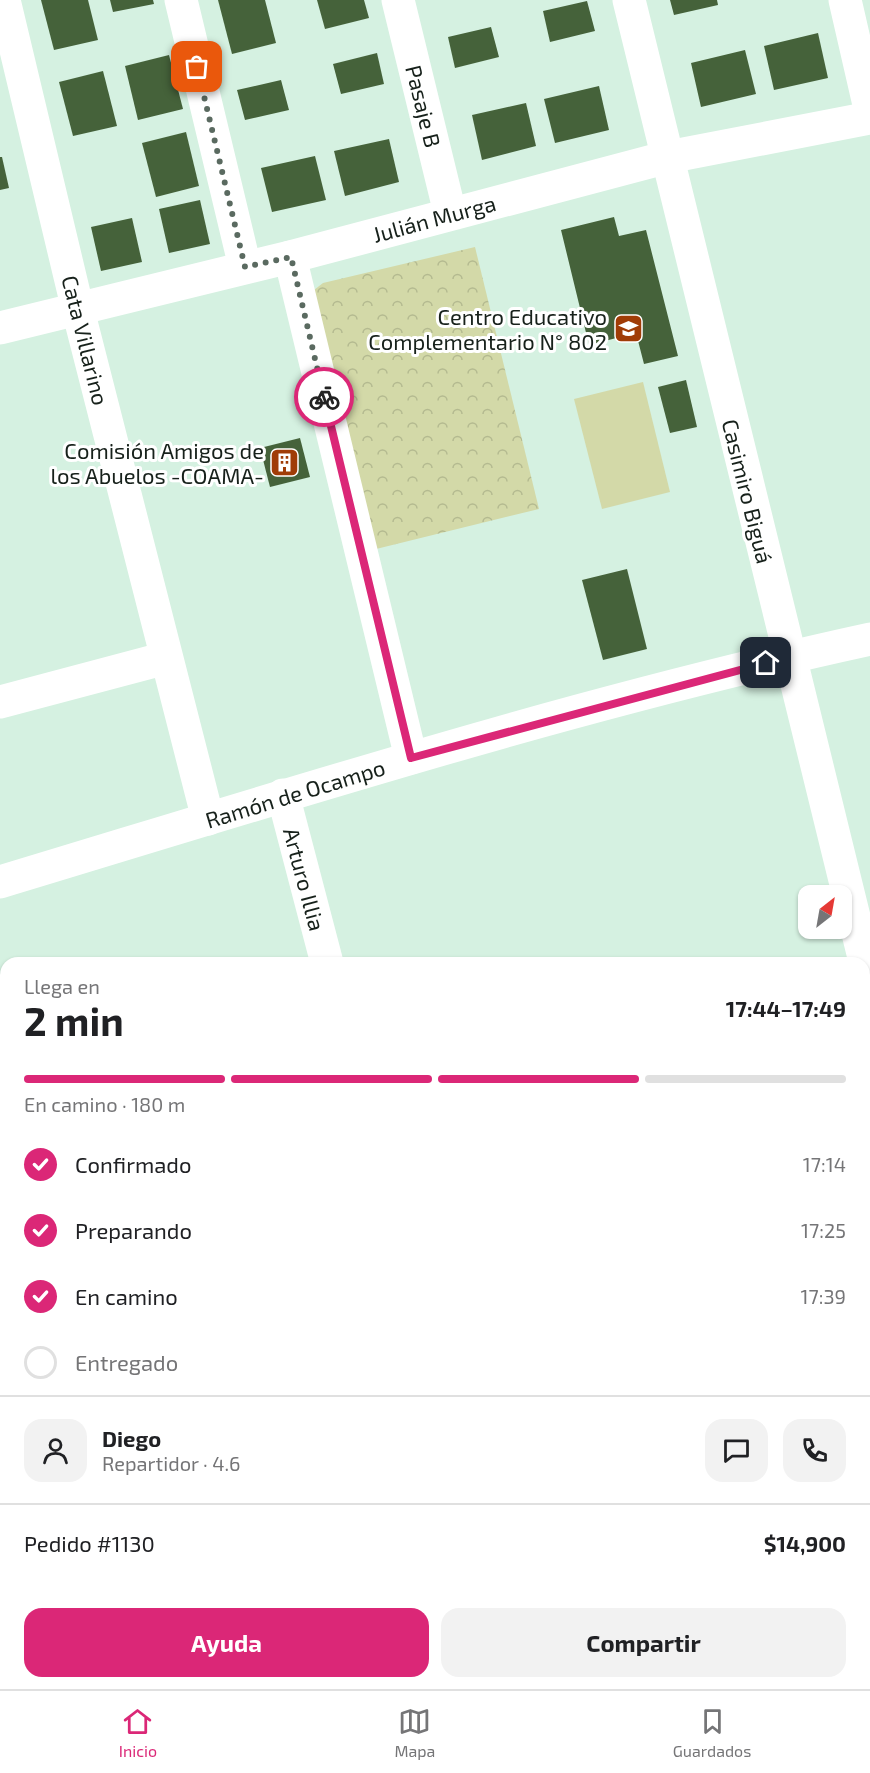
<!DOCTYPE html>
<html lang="es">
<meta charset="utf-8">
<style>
:root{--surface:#fff;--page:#f2f2f2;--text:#202124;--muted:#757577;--line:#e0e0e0;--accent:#db2777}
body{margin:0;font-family:"Exo 2",sans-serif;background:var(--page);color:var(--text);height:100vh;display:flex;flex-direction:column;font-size:22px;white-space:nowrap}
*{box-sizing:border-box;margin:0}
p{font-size:20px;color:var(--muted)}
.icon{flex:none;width:33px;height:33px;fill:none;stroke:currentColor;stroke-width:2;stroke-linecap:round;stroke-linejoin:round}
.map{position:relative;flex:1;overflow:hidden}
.details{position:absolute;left:0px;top:957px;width:870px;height:732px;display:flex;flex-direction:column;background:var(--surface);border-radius:18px 18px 0 0;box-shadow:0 2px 4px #0004}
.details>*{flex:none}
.needle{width:39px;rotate:31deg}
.buttons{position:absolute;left:798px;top:885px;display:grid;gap:12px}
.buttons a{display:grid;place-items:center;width:54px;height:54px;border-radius:12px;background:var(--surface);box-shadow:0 2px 4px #0004;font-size:30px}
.pin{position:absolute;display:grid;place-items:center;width:51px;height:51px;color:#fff;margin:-26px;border-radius:12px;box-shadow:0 3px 9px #0006}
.courier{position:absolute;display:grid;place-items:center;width:60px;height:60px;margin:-30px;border:4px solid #db2777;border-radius:50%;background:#fff;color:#222;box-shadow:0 2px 8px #0007}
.summary em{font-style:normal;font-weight:700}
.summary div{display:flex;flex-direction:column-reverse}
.summary{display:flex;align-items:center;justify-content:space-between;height:102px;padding:0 24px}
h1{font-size:39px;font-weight:700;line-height:45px}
.bar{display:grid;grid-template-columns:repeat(4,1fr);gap:9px 6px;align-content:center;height:72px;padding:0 24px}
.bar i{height:8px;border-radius:4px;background:var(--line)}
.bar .on{background:var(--accent)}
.bar p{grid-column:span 4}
.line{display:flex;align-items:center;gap:15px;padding:0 24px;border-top:2px solid var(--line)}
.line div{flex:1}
.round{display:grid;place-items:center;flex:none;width:63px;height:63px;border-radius:18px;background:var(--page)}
ol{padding:0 24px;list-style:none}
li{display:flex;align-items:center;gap:18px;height:66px}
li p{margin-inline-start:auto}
li .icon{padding:6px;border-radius:50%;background:var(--accent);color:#fff;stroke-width:4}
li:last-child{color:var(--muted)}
li i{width:33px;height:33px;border:3px solid var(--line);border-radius:50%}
.action{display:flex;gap:12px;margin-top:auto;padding:12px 24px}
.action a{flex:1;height:69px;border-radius:18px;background:var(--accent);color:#fff;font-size:24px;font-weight:700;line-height:69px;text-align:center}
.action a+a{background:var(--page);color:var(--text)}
.menu{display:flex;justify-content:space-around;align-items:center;height:84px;border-top:2px solid var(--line);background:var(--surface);font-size:16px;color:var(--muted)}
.menu a{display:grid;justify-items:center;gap:3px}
.menu .on{color:var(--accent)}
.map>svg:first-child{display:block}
.green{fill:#d3d9a8}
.park{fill:url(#park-crowns)}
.building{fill:#45623a}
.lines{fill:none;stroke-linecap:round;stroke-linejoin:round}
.minor{stroke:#fff;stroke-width:33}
.done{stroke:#5a6a60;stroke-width:6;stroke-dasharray:0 10.8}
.route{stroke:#db2777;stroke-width:8}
.labels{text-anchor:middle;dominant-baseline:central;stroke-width:6;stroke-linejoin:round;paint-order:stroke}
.street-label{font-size:22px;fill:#17211b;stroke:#fff}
.poi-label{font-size:22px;fill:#17211b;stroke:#fff;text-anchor:end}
</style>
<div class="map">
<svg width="870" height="1689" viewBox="0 0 870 1689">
<defs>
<pattern id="park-crowns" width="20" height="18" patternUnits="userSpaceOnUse" patternTransform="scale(1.5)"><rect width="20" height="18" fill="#d3d9a8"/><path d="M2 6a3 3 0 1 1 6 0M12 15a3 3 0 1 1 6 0" fill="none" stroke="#b4ba90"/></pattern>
</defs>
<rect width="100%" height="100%" fill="#d5f1e1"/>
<!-- green -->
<polygon class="green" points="643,382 670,492 602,509 574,399"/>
<!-- park -->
<polygon class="park" points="475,247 539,509 372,550 314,290 323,283"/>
<!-- building -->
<g class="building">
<polygon points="41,0 88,0 98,40 54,50"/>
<polygon points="110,0 153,0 154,4 113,12"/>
<polygon points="218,0 265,0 276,43 232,54"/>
<polygon points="317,0 364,0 369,18 325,29"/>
<polygon points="670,0 717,0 718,5 674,15"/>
<polygon points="587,1 595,31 550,42 543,11"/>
<polygon points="491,27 499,57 455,68 448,37"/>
<polygon points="818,33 828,78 774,90 764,46"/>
<polygon points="745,50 756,94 701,107 691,63"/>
<polygon points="377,53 384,84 341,94 333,64"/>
<polygon points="169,55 183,109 138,120 125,66"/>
<polygon points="103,71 117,126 73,136 59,82"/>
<polygon points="281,80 289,110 245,120 237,90"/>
<polygon points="599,86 609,130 555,143 544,99"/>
<polygon points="526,103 536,146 482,160 472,115"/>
<polygon points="186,132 199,186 156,197 142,143"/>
<polygon points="389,139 399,182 345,196 334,151"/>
<polygon points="315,156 326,200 272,212 261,168"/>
<polygon points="0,157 2,157 9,188 0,190"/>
<polygon points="200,200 210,244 169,253 159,209"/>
<polygon points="614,217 619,236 646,230 678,356 644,364 636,333 589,345 561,230"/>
<polygon points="132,218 142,262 101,271 91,227"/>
<polygon points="686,380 697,427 670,433 658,387"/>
<polygon points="300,438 310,477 270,487 260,448"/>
<polygon points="627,569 647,649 603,660 582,580"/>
<polygon points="870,1241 870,1282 864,1284 864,1243"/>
</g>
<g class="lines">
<!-- minor -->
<g class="minor">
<polyline points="4,0 78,310 208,819"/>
<polyline points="181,0 245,267"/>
<polyline points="398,0 450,213"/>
<polyline points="629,0 870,982"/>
<polyline points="845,0 870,109"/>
<polyline points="290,257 411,758"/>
<polyline points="0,328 290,257 668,157 870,118"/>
<polyline points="0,702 166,658"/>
<polyline points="283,795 327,963"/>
<path d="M 0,882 C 288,795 576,703 870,639"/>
<polyline points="864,1207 870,1206"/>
<polyline points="0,1418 6,1417"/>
<polyline points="505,1683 507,1689"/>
</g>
</g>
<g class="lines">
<!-- done -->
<polyline class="done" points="197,67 245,267 291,257 324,397"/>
<!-- route -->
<polyline class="route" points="324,397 411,758 766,663"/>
</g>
<!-- icons -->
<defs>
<symbol id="school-square" viewBox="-11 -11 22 22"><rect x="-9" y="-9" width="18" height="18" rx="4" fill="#a03c07" stroke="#fff"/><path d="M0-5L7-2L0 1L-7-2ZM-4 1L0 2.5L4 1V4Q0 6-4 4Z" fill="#fff"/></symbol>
<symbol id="building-square" viewBox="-11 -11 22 22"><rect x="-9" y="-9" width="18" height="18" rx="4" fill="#a03c07" stroke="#fff"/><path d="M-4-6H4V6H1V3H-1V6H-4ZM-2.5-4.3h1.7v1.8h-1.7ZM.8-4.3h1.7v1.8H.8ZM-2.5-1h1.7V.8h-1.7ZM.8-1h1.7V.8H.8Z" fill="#fff"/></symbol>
</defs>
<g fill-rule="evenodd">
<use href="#school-square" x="612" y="312" width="33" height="33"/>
<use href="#building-square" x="268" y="446" width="33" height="33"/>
</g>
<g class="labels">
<!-- street labels -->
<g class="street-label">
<text transform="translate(424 106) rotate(76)">Pasaje B</text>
<text transform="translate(434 218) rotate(-15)">Julián Murga</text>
<text transform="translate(86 340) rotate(76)">Cata Villarino</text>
<text transform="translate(748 491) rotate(76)">Casimiro Biguá</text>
<text transform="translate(295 793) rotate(-17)">Ramón de Ocampo</text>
<text transform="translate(305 879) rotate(75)">Arturo Illia</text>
</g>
<!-- poi labels -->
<g class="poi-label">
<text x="607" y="316">Centro Educativo<tspan x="607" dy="25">Complementario N° 802</tspan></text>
<text x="264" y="450">Comisión Amigos de<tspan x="264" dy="25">los Abuelos -COAMA-</tspan></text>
</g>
</g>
</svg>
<div class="buttons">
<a><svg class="needle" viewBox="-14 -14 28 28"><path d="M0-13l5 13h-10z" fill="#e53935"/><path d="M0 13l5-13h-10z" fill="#757577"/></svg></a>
</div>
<div class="pin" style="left:197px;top:67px;background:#ea580c"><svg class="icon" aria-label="bag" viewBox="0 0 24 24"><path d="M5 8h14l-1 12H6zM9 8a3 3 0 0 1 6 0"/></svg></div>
<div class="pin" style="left:766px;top:663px;background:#1f2937"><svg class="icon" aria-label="home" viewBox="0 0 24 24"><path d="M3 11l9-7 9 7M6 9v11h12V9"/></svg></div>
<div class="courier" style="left:324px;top:397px"><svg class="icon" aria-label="bike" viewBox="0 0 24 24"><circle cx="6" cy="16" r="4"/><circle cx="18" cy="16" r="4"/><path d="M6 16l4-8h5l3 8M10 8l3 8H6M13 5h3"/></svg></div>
<section class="details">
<div class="summary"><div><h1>2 min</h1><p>Llega en</p></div><em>17:44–17:49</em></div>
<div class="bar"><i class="on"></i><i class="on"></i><i class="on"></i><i></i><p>En camino · 180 m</p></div>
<ol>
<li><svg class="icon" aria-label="check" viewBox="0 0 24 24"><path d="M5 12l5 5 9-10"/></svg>Confirmado<p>17:14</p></li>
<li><svg class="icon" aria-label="check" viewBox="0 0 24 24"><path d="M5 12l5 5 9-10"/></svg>Preparando<p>17:25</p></li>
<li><svg class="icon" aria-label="check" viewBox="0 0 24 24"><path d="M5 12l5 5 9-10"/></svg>En camino<p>17:39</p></li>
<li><i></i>Entregado</li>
</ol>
<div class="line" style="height:108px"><a class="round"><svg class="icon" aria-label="person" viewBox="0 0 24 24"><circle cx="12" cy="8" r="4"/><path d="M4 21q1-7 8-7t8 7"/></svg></a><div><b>Diego</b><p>Repartidor · 4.6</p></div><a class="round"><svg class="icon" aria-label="chat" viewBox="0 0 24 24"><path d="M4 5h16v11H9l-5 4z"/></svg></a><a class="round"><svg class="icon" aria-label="phone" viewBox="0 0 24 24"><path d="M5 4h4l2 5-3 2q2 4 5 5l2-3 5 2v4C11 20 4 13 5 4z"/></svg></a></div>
<div class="line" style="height:78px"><div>Pedido #1130</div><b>$14,900</b></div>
<div class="action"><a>Ayuda</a><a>Compartir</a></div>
</section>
</div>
<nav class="menu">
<a class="on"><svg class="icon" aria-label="home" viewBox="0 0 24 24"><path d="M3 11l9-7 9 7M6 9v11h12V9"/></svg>Inicio</a>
<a><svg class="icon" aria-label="map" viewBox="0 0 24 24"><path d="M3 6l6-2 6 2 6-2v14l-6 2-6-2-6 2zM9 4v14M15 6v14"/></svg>Mapa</a>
<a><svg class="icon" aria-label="saved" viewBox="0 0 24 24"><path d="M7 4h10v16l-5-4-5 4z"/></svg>Guardados</a>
</nav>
